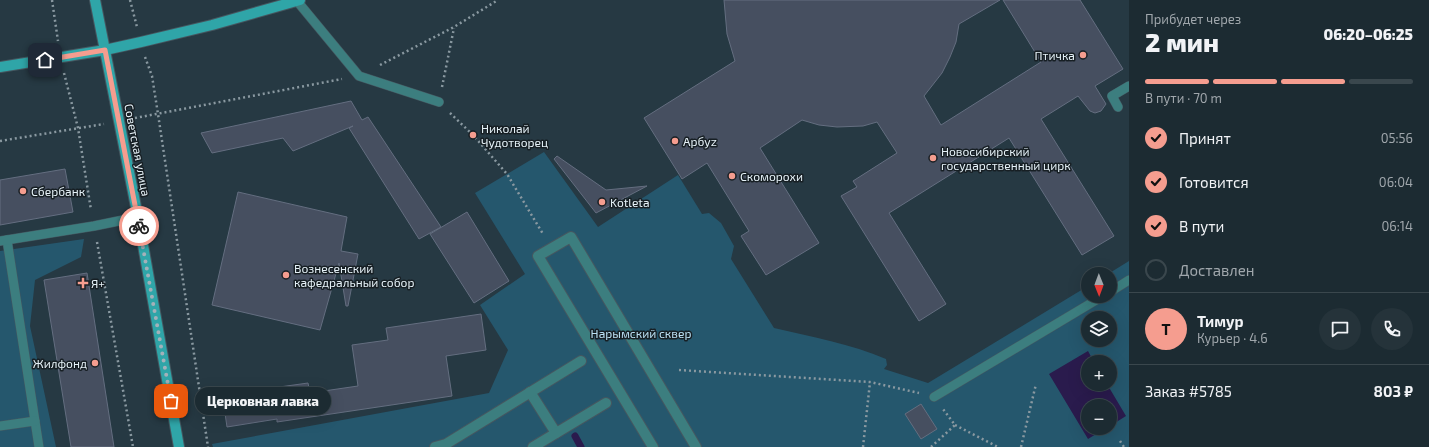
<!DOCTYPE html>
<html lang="ru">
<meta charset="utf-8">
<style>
:root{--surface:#1c2b32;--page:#25333a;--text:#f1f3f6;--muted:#a0a7ac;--line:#3a474d;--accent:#f59d8f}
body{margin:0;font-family:"Exo 2",sans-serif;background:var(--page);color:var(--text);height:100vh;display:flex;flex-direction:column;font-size:15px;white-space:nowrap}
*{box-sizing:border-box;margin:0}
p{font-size:13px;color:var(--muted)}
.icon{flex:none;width:22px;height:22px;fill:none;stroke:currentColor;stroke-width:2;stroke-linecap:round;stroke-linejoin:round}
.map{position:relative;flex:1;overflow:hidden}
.details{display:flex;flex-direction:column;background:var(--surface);width:300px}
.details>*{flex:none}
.needle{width:26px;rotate:179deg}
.fabs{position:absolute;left:1081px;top:267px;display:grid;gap:8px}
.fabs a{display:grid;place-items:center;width:36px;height:36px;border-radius:50%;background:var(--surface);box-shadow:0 4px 16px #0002,0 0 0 1px var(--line);font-size:20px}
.pin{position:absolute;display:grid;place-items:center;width:34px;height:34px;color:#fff;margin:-17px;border-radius:8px;box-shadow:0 2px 6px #0006}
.courier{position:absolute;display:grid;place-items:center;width:40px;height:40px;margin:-20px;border:3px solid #f59d8f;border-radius:50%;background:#fff;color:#222;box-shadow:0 1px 5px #0007}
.bubble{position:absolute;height:28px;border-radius:14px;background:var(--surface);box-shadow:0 4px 16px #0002,0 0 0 1px var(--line);font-size:13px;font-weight:800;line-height:28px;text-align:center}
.head em{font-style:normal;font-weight:800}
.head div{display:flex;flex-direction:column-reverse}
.head{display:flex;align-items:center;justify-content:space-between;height:68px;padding:0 16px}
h1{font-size:26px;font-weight:800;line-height:30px}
.bar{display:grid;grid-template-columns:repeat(4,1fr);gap:6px 4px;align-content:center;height:48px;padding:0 16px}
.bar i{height:5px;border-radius:3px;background:var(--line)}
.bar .selected{background:var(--accent)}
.bar p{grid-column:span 4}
.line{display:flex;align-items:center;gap:10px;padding:0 16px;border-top:1px solid var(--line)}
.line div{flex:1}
.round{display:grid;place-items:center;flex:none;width:42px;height:42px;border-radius:21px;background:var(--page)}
ol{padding:0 16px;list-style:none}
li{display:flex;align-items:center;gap:12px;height:44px}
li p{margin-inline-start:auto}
li .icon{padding:4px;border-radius:50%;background:var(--accent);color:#111;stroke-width:4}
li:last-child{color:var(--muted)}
li i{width:22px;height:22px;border:2px solid var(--line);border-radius:50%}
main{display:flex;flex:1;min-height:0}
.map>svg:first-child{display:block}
.green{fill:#25576d;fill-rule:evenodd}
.water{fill:#2a1b4d}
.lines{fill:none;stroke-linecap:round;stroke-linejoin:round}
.stream{stroke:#2a1b4d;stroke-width:7}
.building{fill:#464f60;stroke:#646e80}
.lane-casing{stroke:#455760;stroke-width:10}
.street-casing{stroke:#455760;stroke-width:12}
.secondary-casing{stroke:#455760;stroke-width:12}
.path{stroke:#8a99a1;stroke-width:2.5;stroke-dasharray:2 3;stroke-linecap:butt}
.lane{stroke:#3c7e7f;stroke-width:9}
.street{stroke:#3c7e7f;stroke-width:10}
.secondary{stroke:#2fa5a8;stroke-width:10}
.done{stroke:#a3b1b9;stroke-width:4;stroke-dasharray:0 7.2}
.route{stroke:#f59d8f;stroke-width:5}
.poi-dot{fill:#f59d8f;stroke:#171f24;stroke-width:1.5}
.labels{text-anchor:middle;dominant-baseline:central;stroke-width:3;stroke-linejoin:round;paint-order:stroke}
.poi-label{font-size:12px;fill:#e6f2f8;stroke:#171f24;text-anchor:start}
.street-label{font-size:12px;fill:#e6f2f8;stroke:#171f24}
.park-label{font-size:12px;fill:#bbe1f4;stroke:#171f24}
</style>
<main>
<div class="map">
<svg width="1129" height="447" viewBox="0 0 1129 447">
<rect width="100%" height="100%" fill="#263943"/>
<!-- green -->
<g class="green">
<path d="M 544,152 L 598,227 L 678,175 L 702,214 L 709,213 L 721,223 L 734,246 L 731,259 L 774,328 C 812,337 851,344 886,359 L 887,365 L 884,369 L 928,383 L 1088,286 L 1088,296 L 1110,296 L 1110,274 L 1108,274 L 1129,261 L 1129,447 L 213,447 L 212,444 L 489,393 L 508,350 L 480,305 L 525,274 L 475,193 ZM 1088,318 L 1110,318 L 1110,340 L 1088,340 ZM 1088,362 L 1110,362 L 1110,384 L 1088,384 ZM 1088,406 L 1110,406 L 1110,428 L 1088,428 Z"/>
<polygon points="84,239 81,257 35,280 30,326 56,447 0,447 0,251"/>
</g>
<!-- water -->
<polygon class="water" points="1088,351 1094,362 1088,362 1088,384 1107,384 1126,416 1110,426 1110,406 1088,406 1088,428 1106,428 1088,439 1049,374"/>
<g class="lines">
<!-- stream -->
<polyline class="stream" points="575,436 581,447"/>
</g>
<!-- building -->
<g class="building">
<polygon points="724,0 1000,0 959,24 956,42 950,57 942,73 924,96 941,125 1041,62 1003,0 1080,0 1123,69 1095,86 1106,104 1101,111 1095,113 1090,111 1078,96 1041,119 1114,236 1082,255 1009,138 889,213 946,304 919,321 841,196 857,187 853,181 897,153 877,122 863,126 837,127 819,125 802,120 760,148 819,243 766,275 741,236 749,231 707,163 682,179 644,118 735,61 727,34"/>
<polygon points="351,101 362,120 368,117 441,227 419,239 349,128 353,126 293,151 283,138 212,153 201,133"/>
<polygon points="557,156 606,190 647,186 596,213 554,159"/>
<polygon points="65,169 73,212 0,225 0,180"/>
<polygon points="238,192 347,217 341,251 358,254 348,306 346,306 339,263 320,330 212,305"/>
<polygon points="467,212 509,281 474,303 430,234"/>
<polygon points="87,273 114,447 71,447 44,280"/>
<polygon points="481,314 486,350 446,356 452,396 277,422 277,419 227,427 222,393 257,387 258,390 308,383 310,393 358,386 352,345 388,340 386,328"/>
<polygon points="921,404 937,429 921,439 905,414"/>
</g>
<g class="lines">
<defs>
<g id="lane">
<polyline points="297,1 359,76 439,102"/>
<polyline points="1118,107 1112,96 1129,86"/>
<polyline points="7,240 39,447"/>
<polyline points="0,241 94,226 138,217"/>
<polyline points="1110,292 1129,280"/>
<polyline points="934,397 1103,296"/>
<polyline points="0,426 35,421"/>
</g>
<g id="street">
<polyline points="530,392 556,433"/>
<polyline points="435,447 446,444 581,361"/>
<polyline points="533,447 606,403"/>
<polyline points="653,447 538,256 571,237 696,447"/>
</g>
<g id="secondary">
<polyline points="95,0 138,217 179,447"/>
<polyline points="0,67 105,50 141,42 212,25 300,0"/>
</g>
</defs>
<!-- lane casing -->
<use href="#lane" class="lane-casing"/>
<!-- street casing -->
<use href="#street" class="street-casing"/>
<!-- secondary casing -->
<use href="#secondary" class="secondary-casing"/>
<!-- path -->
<g class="path">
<polyline points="52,0 58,41"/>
<polyline points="130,0 137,27"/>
<polyline points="145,57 152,76 158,114 208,447"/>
<polyline points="380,65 454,27 498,0"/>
<polyline points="64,73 78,128 91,210"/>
<polyline points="442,87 454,28"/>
<polyline points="450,113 473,135 507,174 543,234"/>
<polyline points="135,118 342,79"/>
<polyline points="0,141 104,124"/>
<polyline points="97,242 133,447"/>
<polyline points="679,370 870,382 919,393"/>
<polyline points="955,425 998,447"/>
<polyline points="1120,441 1124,447"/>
<polyline points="863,447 870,382"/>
<polyline points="931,447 955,425 943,409"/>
<polyline points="1021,447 1036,384"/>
</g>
<!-- lane -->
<use href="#lane" class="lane"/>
<!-- street -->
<use href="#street" class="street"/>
<!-- secondary -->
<use href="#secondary" class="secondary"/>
</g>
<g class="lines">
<!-- done -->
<polyline class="done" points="139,226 171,401"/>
<!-- route -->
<polyline class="route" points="45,60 105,50 139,226"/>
</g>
<!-- markers -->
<g class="poi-dot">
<circle cx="1083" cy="55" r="4"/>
<circle cx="473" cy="135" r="4"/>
<circle cx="675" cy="141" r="4"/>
<circle cx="933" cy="158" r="4"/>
<circle cx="732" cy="176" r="4"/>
<circle cx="23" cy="191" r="4"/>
<circle cx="602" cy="202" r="4"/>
<circle cx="286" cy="275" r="4"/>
<path d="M81 277h4v4h4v4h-4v4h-4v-4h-4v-4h4z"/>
<circle cx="95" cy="363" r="4"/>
</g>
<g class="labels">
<!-- poi labels -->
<g class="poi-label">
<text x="1075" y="55" text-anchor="end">Птичка</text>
<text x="481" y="128">Николай<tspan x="481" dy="14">Чудотворец</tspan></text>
<text x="683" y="141">Арбуz</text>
<text x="941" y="151">Новосибирский<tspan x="941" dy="14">государственный цирк</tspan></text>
<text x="740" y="176">Скоморохи</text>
<text x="31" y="191">Сбербанк</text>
<text x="610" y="202">Kotleta</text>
<text x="294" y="268">Вознесенский<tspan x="294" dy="14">кафедральный собор</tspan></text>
<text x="91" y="283">Я+</text>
<text x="87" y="363" text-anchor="end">Жилфонд</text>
</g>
<!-- street labels -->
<g class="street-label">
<text transform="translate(138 150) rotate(79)">Советская улица</text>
</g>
<!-- park labels -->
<g class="park-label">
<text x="641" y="333">Нарымский сквер</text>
</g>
</g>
</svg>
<div class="fabs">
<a><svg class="needle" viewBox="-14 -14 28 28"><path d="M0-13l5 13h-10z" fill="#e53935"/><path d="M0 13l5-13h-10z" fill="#a0a7ac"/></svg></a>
<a><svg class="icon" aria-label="layers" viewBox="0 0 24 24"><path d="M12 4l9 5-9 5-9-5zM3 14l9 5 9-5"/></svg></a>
<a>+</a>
<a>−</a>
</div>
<div class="pin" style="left:171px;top:401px;background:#ea580c"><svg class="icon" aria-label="bag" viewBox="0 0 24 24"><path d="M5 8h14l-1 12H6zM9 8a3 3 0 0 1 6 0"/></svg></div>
<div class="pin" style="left:45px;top:60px;background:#1f2937"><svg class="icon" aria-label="home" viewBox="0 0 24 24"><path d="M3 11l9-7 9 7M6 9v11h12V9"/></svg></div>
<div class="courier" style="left:139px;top:226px"><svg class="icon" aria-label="bike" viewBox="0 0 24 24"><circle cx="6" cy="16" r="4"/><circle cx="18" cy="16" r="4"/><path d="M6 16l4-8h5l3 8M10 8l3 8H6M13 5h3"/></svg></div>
<div class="bubble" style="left:195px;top:387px;width:136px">Церковная лавка</div>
</div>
<section class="details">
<div class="head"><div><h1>2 мин</h1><p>Прибудет через</p></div><em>06:20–06:25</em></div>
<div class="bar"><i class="selected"></i><i class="selected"></i><i class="selected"></i><i></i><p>В пути · 70 m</p></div>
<ol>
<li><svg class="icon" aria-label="check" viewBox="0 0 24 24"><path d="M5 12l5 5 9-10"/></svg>Принят<p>05:56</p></li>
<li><svg class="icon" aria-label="check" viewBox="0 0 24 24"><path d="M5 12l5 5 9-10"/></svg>Готовится<p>06:04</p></li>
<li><svg class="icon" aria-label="check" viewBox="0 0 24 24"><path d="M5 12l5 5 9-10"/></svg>В пути<p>06:14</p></li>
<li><i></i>Доставлен</li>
</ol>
<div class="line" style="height:72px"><b class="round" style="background:var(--accent);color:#111">Т</b><div><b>Тимур</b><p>Курьер · 4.6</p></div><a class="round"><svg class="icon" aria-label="chat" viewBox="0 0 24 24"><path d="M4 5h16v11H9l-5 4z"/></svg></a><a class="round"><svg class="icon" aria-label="phone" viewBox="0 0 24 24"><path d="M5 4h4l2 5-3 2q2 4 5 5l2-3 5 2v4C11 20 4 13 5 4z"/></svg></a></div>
<div class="line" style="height:52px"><div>Заказ #5785</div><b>803 ₽</b></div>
</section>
</main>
